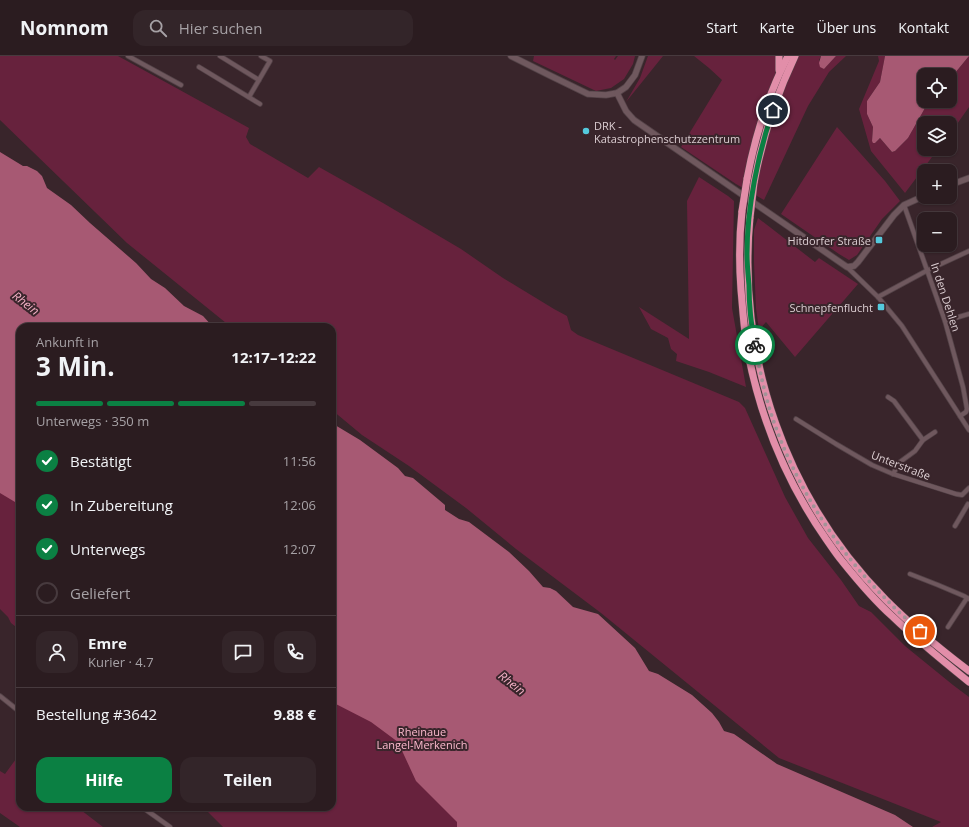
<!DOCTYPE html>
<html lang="de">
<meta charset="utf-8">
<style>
:root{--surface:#2b1c20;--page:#332529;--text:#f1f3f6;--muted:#a6a1a5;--line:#473a3e;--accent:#0b8043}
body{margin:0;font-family:"Open Sans",sans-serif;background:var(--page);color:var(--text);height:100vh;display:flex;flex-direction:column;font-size:15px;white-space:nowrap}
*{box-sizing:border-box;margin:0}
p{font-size:13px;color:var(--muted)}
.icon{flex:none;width:22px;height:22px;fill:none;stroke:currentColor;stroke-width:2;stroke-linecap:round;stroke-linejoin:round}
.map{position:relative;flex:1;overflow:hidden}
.panel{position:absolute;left:16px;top:267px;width:320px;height:488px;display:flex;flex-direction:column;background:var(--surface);border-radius:12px;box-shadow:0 1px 3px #0004,0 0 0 1px var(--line)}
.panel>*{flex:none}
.fabs{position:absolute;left:917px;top:12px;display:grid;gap:8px}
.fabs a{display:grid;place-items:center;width:40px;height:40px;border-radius:8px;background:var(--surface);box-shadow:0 1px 3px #0004,0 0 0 1px var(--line);font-size:20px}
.pin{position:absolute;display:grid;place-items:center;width:34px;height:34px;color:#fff;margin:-17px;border:2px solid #fff;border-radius:50%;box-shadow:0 1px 4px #0007}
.courier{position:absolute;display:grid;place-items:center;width:40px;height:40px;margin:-20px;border:3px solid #0b8043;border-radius:50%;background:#fff;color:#222;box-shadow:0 1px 5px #0007}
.summary em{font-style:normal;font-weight:700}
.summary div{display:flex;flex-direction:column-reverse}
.summary{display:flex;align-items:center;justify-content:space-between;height:68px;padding:0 20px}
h1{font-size:26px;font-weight:700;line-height:30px}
.bar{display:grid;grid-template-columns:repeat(4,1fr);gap:6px 4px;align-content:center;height:48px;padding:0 20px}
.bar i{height:5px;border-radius:3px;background:var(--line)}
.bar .on{background:var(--accent)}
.bar p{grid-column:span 4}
.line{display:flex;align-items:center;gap:10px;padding:0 20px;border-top:1px solid var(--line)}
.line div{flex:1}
.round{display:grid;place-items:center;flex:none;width:42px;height:42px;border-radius:12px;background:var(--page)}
ol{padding:0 20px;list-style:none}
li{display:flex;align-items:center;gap:12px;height:44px}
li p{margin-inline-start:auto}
li .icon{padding:4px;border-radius:50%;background:var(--accent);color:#fff;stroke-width:4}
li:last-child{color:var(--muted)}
li i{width:22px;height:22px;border:2px solid var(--line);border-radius:50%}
.primary-button{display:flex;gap:8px;margin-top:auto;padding:8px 20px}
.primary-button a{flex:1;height:46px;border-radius:12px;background:var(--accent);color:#fff;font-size:16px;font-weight:700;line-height:46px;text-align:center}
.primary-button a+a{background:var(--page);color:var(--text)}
header{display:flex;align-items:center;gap:24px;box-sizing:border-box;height:56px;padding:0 20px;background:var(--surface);border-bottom:1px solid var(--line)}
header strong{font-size:19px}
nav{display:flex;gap:22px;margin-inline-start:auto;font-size:14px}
.search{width:280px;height:36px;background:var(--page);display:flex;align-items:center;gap:10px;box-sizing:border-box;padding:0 14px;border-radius:12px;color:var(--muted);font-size:15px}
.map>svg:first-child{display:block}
.green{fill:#67223d}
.water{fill:#a75973}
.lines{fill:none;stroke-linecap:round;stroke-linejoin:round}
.street-casing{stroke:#544348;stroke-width:5.5}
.secondary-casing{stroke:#544348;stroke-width:7}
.highway-casing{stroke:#544348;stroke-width:8}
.street{stroke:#6f585e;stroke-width:4}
.secondary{stroke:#6f585e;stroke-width:5.5}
.highway{stroke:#e28ea9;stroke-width:7}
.highway-bridge-casing{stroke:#544348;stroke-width:8;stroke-linecap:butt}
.highway-bridge{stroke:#e28ea9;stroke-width:7}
.done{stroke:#a39398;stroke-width:4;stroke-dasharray:0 7.2}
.route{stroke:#0b8043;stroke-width:5}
.poi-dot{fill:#54cadd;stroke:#39252b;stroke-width:1.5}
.labels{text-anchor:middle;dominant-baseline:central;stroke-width:4;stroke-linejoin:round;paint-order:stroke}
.poi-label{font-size:11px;fill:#dcced2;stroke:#39252b;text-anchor:end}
.street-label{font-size:11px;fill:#dcced2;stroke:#39252b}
.park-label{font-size:11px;fill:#fdbace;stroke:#39252b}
.water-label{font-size:12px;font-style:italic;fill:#f4b1c6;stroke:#39252b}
</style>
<header>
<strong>Nomnom</strong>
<div class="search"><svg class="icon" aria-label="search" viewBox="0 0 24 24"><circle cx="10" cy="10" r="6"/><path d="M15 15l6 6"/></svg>Hier suchen</div>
<nav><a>Start</a><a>Karte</a><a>Über uns</a><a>Kontakt</a></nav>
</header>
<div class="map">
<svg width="969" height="771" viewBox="0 0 969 771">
<rect width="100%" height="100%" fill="#39252b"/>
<!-- green -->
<g class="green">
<polygon points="0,0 118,0 249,72 246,81 250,88 308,122 319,111 383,147 461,193 503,222 554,253 567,260 571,274 578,279 739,346 745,352 785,441 808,482 841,524 859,550 871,556 905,590 953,629 969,641 969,771 932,771 941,766 779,702 601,557 516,493 466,452 409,410 362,379 332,354 332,271 231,271 127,187 0,64"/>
<polygon points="534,0 616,0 614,3 615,4 618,0 635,0 633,8 624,23 611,32 596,35 533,5"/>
<polygon points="648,0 663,0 626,46 640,22"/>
<polygon points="694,0 821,0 819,4 824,13 836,0 846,0 829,16 808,50 764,144 736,128 681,91 722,24 709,12"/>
<polygon points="878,0 885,0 880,26 867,45 867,58 873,71 872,85 875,87 880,82 892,96 895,95 908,82 925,52 931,45 950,45 950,23 969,0 969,51 950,78 950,67 924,67 924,93 938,93 905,137 871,95 859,53 879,5"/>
<polygon points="837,71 885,125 900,145 882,163 857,199 849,204 839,198 781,158"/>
<polygon points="699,121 728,140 734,145 732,252 746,331 709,316 676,305 677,298 671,293 668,282 651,273 639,251 689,283 687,145"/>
<polygon points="758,162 815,206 819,202 858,228 795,301 766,266 759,274 756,252 754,207 754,174"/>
<polygon points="20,305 20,574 11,567 8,561 0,553 0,325"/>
<polygon points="332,497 685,771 223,771 203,751 332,751"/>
<polygon points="16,703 20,706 20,751 77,751 103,771 20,771 0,757 0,715 5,718"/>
</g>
<!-- water -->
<g class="water">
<polygon points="821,0 836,0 824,13 820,11 819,7"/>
<polygon points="885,0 969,0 950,23 950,19 924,19 924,45 931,45 925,52 908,82 895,95 892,96 880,82 875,87 873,87 872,85 873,71 867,58 867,45 880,26"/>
<polygon points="0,96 23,110 27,110 37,115 42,120 47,132 71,149 90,167 136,207 151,223 165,232 184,250 203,260 213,271 20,271 20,449 0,437"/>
<polygon points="332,366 335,369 360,384 398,412 405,420 413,422 445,449 445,454 459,463 469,466 509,496 529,515 543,531 550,532 556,535 573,551 598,558 635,592 649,615 658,618 692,639 712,657 719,666 724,675 734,678 777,708 895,759 913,771 457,771 457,766 416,725 398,686 371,666 332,646"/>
</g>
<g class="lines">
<defs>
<g id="street">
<polyline points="128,0 181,29"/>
<polyline points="220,0 259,24"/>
<polyline points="199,11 260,48"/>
<polyline points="249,41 270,5 261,0"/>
<polyline points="904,149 945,265 963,331 967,353 966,356 960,360"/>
<polyline points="847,211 878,241 902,270 969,374"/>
<polyline points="878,241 928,214 969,195"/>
<polyline points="945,265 969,258"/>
<polyline points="888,341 894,345 923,384"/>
<polyline points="796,363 836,388 872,409 893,418 956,438 962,439 969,432"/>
<polyline points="893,418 900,406 915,395 923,384 935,376"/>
<polyline points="955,470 968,448"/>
<polyline points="910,518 938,529 964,540 969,543"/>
<polyline points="948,571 967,542"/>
<polyline points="0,640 20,656"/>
<polyline points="142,751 170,771"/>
</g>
<g id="secondary">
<polyline points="511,0 549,19 588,38 606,39 617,37 626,31 635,19 642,0"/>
<polyline points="617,37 626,55 634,64 847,211 854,210 858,206 894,159 904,149 924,140"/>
<polyline points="950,129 969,122"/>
</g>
<g id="highway">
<polyline points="779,14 779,0"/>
<path d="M 747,123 C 755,80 768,39 788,0"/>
<path d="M 754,127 C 762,83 776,40 795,0"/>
<path d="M 742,155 C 739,182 739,208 741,234 C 743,255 744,276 748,297 C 761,364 787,427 826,483 C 831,490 836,498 842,505 C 858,525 874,544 893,561 C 917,584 943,605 969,626"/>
<path d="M 750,161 C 737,302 786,443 886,544 C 912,570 940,593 969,615"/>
</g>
</defs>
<!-- street casing -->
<use href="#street" class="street-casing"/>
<!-- secondary casing -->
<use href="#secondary" class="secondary-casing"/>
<!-- highway casing -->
<use href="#highway" class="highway-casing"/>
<!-- street -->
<use href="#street" class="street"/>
<!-- secondary -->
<use href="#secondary" class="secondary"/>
<!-- highway -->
<use href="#highway" class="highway"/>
<defs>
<g id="highway-bridge">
<polyline points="742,155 747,123"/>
<polyline points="750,161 754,127"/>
</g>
</defs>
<!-- highway-bridge casing -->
<use href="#highway-bridge" class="highway-bridge-casing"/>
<!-- highway-bridge -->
<use href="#highway-bridge" class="highway-bridge"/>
</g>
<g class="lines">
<!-- done -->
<path class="done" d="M 755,289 C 759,310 763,331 769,351 C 790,421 835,493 887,544 C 897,555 909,565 920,575"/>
<!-- route -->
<path class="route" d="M 755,289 C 751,269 749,249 749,229 C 748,218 747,208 747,198 C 747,151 758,98 773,54"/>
</g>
<!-- markers -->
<g class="poi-dot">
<circle cx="586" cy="75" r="4"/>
<rect x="875" y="180" width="8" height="8" rx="2"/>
<rect x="877" y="247" width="8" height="8" rx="2"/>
</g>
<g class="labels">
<!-- poi labels -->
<g class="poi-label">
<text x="594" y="69" text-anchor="start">DRK -<tspan x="594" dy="13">Katastrophenschutzzentrum</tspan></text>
<text x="871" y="184">Hitdorfer Straße</text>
<text x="873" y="251">Schnepfenflucht</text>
</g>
<!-- street labels -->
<g class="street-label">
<text transform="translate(946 241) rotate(72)">In den Dehlen</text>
<text transform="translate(901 409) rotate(21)">Unterstraße</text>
</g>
<!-- park labels -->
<g class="park-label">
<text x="422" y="675">Rheinaue<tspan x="422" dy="13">Langel-Merkenich</tspan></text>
</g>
<!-- water labels -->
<g class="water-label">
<text transform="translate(26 247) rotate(38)">Rhein</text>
<text transform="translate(512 627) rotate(38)">Rhein</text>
</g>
</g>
</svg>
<div class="fabs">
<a><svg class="icon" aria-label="locate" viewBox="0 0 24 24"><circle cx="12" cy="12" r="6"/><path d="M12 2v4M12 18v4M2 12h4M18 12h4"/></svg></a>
<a><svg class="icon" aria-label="layers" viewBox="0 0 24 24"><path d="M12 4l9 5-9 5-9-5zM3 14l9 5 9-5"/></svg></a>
<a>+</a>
<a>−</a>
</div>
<div class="pin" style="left:920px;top:575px;background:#ea580c"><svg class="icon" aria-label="bag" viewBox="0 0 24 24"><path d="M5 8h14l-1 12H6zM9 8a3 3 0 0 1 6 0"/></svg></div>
<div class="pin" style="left:773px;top:54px;background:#1f2937"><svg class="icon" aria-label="home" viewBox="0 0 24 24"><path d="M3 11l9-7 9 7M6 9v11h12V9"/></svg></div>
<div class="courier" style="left:755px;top:289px"><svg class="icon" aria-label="bike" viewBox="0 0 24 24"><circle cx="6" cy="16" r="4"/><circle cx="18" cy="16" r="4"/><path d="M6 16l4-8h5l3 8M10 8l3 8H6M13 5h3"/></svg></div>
<section class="panel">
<div class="summary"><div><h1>3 Min.</h1><p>Ankunft in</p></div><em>12:17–12:22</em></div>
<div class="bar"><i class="on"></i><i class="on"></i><i class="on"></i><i></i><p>Unterwegs · 350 m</p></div>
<ol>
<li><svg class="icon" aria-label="check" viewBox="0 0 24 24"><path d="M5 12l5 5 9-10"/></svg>Bestätigt<p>11:56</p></li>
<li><svg class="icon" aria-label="check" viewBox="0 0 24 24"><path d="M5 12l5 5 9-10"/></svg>In Zubereitung<p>12:06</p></li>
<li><svg class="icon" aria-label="check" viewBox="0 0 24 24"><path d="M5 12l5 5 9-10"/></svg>Unterwegs<p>12:07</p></li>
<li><i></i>Geliefert</li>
</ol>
<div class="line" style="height:72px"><a class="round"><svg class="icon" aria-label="person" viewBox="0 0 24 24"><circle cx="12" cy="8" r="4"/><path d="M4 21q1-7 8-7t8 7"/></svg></a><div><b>Emre</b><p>Kurier · 4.7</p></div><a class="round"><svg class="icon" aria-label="chat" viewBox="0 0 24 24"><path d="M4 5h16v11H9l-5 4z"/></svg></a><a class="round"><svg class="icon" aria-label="phone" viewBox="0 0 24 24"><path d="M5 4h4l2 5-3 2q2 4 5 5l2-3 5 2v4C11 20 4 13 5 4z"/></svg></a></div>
<div class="line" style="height:52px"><div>Bestellung #3642</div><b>9.88 €</b></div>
<div class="primary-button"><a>Hilfe</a><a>Teilen</a></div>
</section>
</div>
